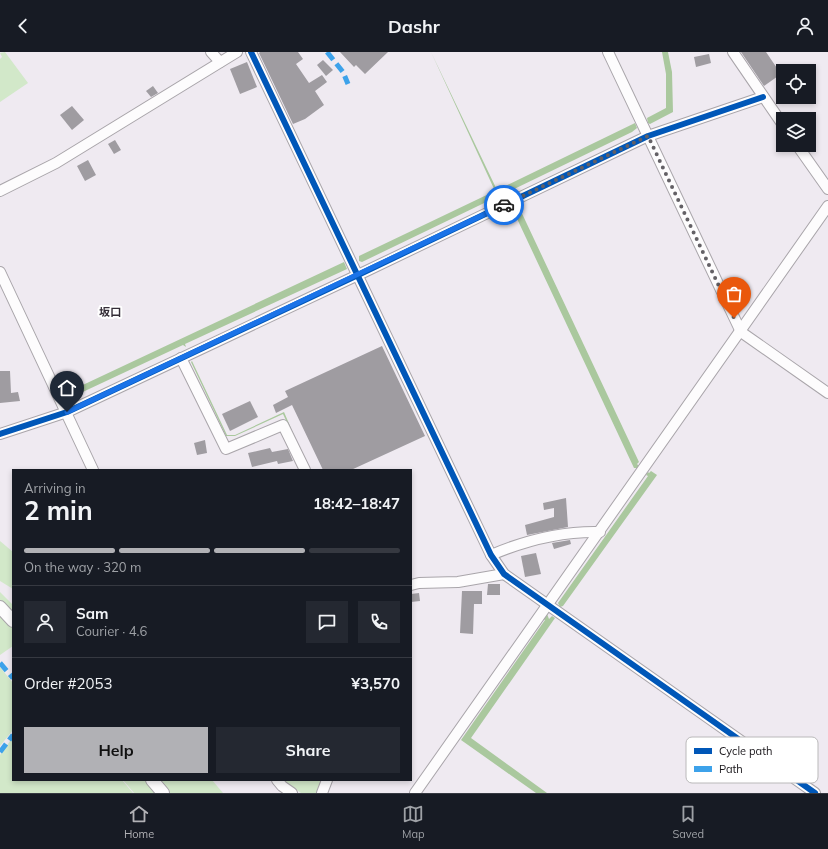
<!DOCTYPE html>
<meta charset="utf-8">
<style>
:root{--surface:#171b24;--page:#242831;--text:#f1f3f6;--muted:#9ea1a6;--line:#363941;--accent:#b1b1b5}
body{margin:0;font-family:Mulish,"Noto Sans JP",sans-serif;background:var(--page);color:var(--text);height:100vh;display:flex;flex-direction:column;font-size:15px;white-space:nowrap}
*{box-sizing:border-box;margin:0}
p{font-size:13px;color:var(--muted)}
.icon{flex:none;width:22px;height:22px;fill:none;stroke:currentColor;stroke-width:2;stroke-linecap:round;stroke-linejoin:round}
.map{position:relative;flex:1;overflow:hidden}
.side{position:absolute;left:12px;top:417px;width:400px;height:312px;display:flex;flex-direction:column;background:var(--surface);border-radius:0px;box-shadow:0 2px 6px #0003}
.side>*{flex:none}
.buttons{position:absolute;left:776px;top:12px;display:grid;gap:8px}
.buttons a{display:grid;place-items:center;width:40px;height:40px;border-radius:0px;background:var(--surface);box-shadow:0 2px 6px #0003;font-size:20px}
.pin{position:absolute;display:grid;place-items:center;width:34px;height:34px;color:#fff;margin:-41px -17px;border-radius:50% 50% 50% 0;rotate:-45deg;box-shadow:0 0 4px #0007}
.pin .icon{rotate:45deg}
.courier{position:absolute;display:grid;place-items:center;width:40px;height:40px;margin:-20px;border:3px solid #1a73e8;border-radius:50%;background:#fff;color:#222;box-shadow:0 1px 5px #0007}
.summary em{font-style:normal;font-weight:700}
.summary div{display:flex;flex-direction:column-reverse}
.summary{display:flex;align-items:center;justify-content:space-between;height:68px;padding:0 12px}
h1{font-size:26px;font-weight:700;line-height:30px}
.bar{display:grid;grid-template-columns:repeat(4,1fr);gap:6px 4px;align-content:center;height:48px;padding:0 12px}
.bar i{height:5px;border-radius:3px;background:var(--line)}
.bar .on{background:var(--accent)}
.bar p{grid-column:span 4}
.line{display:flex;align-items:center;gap:10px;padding:0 12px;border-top:1px solid var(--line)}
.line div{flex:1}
.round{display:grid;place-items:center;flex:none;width:42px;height:42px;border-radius:0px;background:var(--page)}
.primary-button{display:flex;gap:8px;margin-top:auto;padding:8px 12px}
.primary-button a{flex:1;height:46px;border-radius:0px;background:var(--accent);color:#111;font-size:16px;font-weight:700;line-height:46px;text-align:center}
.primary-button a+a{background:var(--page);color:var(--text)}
header{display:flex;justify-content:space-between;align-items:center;height:52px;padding:0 12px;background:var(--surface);font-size:18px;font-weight:700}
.menu{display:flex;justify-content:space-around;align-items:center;height:56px;border-top:1px solid var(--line);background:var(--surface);font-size:11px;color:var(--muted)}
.menu a{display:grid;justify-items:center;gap:2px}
.menu .on{color:var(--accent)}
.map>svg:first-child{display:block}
.green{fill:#d2e8c9}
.water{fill:#aac89e}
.building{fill:#9f9ca1}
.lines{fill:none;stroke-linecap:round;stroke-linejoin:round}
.minor-casing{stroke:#a9a5aa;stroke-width:12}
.major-casing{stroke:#a9a5aa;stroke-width:14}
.minor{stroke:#fdfcfd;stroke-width:10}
.major{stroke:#fdfcfd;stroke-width:12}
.quiet{stroke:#3da2ea;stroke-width:5;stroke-dasharray:10 5;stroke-linecap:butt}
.cycleway-casing{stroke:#fff;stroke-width:8}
.cycleway{stroke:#0057b8;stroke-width:6}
.done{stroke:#636065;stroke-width:4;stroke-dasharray:0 7.2}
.route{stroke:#1a73e8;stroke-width:5}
.labels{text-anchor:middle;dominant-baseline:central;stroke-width:4;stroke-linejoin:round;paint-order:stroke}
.neighbourhood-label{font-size:11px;font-weight:bold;fill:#342d37;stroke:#fff}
.key{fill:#fff;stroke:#bab9ba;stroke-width:1}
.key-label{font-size:11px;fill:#181519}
</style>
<header><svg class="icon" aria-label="back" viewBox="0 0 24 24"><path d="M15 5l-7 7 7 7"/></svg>Dashr<svg class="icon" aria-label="person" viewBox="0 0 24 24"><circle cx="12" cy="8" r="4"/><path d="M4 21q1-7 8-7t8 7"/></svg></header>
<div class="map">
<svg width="828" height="741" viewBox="0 0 828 741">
<rect width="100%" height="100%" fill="#efeaf1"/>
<!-- green -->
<g class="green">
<polygon points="5,0 28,31 0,50 0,7 2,5 0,1"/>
<polygon points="0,489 13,500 13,537 0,529"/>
<polygon points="0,540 13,553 13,564 0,551"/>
<polygon points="0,563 13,577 13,594 0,603"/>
<polygon points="0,615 13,631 13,678 0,694"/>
<polygon points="13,685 13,728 122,728 133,741 0,741 0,703"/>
<polygon points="123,728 147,728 158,741 134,741"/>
<polygon points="160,728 212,728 223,741 170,741"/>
<polygon points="283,728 321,728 316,741 301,741"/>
</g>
<!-- water -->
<g class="water">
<polygon points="431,0 497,138 635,71 637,76 632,80 510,139 508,142 507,140 362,210 359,209 359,204 495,139"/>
<polygon points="662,0 668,0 672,20 673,60 650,72 648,71 647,66 666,56 666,22"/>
<polygon points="518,153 639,410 637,412 640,415 636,419 637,416 634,416 512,156"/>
<polygon points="344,210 347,217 185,292 186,295 183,293 72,345 70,339"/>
<polygon points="192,309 227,383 235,383 284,360 309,418 283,362 235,384 226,384 191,310"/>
<polygon points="651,419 657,423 563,554 560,555 558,551 648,424 646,423 648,420 649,421"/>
<polygon points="547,562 549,567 552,564 555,566 471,686 547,741 536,741 461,688 545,568 543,567"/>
</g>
<!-- building -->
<g class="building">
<polygon points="260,0 298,0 303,7 296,12 309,31 322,23 327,30 315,39 324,53 305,67 293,72 259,1"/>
<polygon points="340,0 388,0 365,22 356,13 354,15"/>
<polygon points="741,0 766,0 781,22 764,34"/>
<polygon points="709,2 711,11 696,15 694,5"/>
<polygon points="323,8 333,18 326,24 317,13"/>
<polygon points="247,10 257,35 240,42 230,17"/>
<polygon points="153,34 158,41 151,45 146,39"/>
<polygon points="72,54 84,68 72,78 60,63"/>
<polygon points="115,88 121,98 114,102 108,92"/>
<polygon points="88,108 96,123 85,129 77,114"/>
<polygon points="382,294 425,384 351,418 323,418 292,353 276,361 273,353 288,345 285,339"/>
<polygon points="0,319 10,319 11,341 18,340 20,349 0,351"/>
<polygon points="250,349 258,365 230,379 222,362"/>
<polygon points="205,388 207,401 197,403 194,391"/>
<polygon points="270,396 272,400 288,397 293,409 278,412 277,409 252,415 248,401"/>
<polygon points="566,446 568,475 527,483 525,473 554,465 554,456 544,458 543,451"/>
<polygon points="570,488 571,492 554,497 552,491"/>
<polygon points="536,501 541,522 525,525 521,504"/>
<polygon points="488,532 500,532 500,543 487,543"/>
<polygon points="462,539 482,539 482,552 474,552 473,582 460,581"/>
<polygon points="419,541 420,549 411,550 411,542"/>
</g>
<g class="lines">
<defs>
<g id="minor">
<polyline points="211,0 220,10"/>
<polyline points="251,0 491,503 504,522 815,741"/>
<polyline points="608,0 741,280 828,341"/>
<polyline points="733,0 783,73"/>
<polyline points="797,93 828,137"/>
<polyline points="0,139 56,111 237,0"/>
<polyline points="0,220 93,418"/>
<polyline points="181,306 226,397 283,373 305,418"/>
<polyline points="0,382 67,360 358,223 648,84 763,45"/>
<path d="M 491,503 C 526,488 562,479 600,480"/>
<polyline points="411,533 419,531 458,530 504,522"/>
<polyline points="277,728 282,734 292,741"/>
<polyline points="322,741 327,728"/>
<polyline points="415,741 828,154"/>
</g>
<g id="major">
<polyline points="0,555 13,569"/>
<polyline points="152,728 163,741"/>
</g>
</defs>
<!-- minor casing -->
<use href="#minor" class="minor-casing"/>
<!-- major casing -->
<use href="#major" class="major-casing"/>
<!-- minor -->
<use href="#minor" class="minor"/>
<!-- major -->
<use href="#major" class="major"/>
<!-- quiet -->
<g class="quiet">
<polyline points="327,0 343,20 348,32"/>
<polyline points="0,611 13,626"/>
<polyline points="0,700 13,683"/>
</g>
<defs>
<g id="cycleway">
<polyline points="251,0 491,503 504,522 815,741"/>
<polyline points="0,382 67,360 358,223 648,84 763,45"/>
</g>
</defs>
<!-- cycleway casing -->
<use href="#cycleway" class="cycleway-casing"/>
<!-- cycleway -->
<use href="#cycleway" class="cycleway"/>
</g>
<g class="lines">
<!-- done -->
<polyline class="done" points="504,153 648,84 734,266"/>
<!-- route -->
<polyline class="route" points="67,360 504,153"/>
</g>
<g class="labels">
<!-- neighbourhood labels -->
<g class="neighbourhood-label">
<text x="110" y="260">坂口</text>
</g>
</g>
<!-- legend -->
<rect x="686" y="685" width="132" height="46" rx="6" class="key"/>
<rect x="694" y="696" width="18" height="6" fill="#0057b8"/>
<rect x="694" y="714" width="18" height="6" fill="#3da2ea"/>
<g class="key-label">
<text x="719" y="703">Cycle path</text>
<text x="719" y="721">Path</text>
</g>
</svg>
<div class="buttons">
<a><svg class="icon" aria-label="locate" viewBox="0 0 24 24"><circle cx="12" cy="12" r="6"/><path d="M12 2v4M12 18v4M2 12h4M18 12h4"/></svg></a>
<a><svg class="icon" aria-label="layers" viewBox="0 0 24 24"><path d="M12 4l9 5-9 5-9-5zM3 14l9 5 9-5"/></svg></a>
</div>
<div class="pin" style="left:734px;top:266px;background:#ea580c"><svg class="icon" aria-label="bag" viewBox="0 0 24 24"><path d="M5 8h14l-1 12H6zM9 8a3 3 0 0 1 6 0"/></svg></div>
<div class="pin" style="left:67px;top:360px;background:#1f2937"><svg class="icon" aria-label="home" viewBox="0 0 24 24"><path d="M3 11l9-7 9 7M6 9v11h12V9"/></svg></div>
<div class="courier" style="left:504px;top:153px"><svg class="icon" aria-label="car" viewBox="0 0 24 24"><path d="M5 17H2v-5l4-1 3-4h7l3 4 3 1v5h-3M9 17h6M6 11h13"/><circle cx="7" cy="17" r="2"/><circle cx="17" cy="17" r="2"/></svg></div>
<section class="side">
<div class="summary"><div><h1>2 min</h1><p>Arriving in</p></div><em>18:42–18:47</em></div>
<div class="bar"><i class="on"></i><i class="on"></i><i class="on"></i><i></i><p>On the way · 320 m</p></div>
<div class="line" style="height:72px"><a class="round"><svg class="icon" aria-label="person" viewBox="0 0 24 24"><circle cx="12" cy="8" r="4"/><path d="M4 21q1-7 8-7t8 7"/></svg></a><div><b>Sam</b><p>Courier · 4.6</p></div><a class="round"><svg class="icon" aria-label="chat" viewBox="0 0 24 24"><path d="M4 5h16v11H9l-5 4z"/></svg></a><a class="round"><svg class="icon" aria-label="phone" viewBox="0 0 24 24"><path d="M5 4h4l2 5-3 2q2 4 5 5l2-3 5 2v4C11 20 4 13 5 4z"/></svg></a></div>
<div class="line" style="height:52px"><div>Order #2053</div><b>¥3,570</b></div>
<div class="primary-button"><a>Help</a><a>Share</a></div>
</section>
</div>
<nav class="menu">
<a class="on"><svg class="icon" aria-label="home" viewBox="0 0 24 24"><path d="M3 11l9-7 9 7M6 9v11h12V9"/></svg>Home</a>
<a><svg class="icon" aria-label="map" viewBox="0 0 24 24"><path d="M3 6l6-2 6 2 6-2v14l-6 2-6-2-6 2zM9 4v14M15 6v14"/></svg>Map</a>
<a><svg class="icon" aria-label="saved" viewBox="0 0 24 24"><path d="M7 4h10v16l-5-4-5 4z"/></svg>Saved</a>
</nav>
